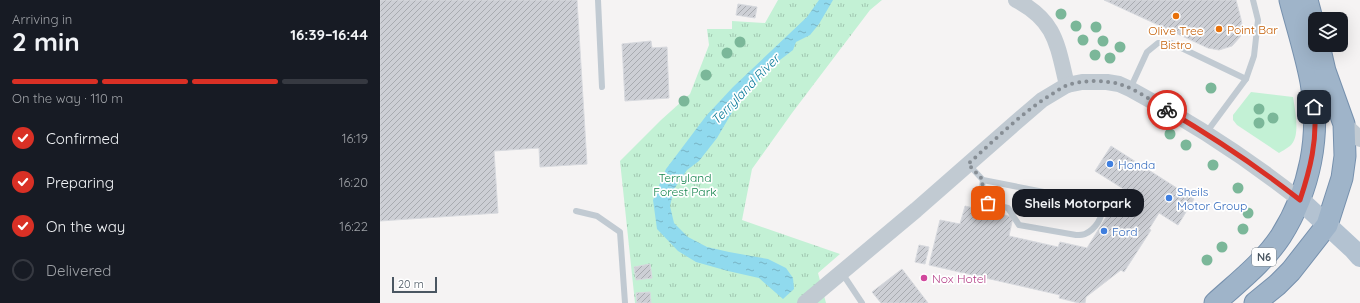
<!DOCTYPE html>
<meta charset="utf-8">
<style>
:root{--surface:#171b24;--page:#20242c;--text:#f1f3f6;--muted:#9ea1a6;--line:#363941;--accent:#d93025}
body{margin:0;font-family:Quicksand,sans-serif;background:var(--page);color:var(--text);height:100vh;display:flex;flex-direction:column;font-size:15px;white-space:nowrap}
*{box-sizing:border-box;margin:0}
p{font-size:13px;color:var(--muted)}
.icon{flex:none;width:22px;height:22px;fill:none;stroke:currentColor;stroke-width:2;stroke-linecap:round;stroke-linejoin:round}
.map{position:relative;flex:1;overflow:hidden}
.details{display:flex;flex-direction:column;background:var(--surface);width:380px}
.details>*{flex:none}
.tools{position:absolute;left:928px;top:12px;display:grid;gap:8px}
.tools a{display:grid;place-items:center;width:40px;height:40px;border-radius:8px;background:var(--surface);box-shadow:0 4px 16px #0002;font-size:20px}
.scale{position:absolute;left:12px;bottom:10px;width:45px;box-sizing:border-box;padding-left:4px;border:2px solid #4a5661;border-top:0;font-size:11px;line-height:14px;white-space:nowrap;color:#4a5661;-webkit-text-stroke:3px #fff;paint-order:stroke}
.pin{position:absolute;display:grid;place-items:center;width:34px;height:34px;color:#fff;margin:-17px;border-radius:8px;box-shadow:0 2px 6px #0006}
.courier{position:absolute;display:grid;place-items:center;width:40px;height:40px;margin:-20px;border:3px solid #d93025;border-radius:50%;background:#fff;color:#222;box-shadow:0 1px 5px #0007}
.bubble{position:absolute;height:28px;border-radius:12px;background:var(--surface);box-shadow:0 4px 16px #0002;font-size:13px;font-weight:800;line-height:28px;text-align:center}
.head em{font-style:normal;font-weight:800}
.head div{display:flex;flex-direction:column-reverse}
.head{display:flex;align-items:center;justify-content:space-between;height:68px;padding:0 12px}
h1{font-size:26px;font-weight:800;line-height:30px}
.bar{display:grid;grid-template-columns:repeat(4,1fr);gap:6px 4px;align-content:center;height:48px;padding:0 12px}
.bar i{height:5px;border-radius:3px;background:var(--line)}
.bar .on{background:var(--accent)}
.bar p{grid-column:span 4}
ol{padding:0 12px;list-style:none}
li{display:flex;align-items:center;gap:12px;height:44px}
li p{margin-inline-start:auto}
li .icon{padding:4px;border-radius:50%;background:var(--accent);color:#fff;stroke-width:4}
li:last-child{color:var(--muted)}
li i{width:22px;height:22px;border:2px solid var(--line);border-radius:50%}
main{display:flex;flex:1;min-height:0}
.map>svg:first-child{display:block}
.green{fill:#c3f1d5}
.park{fill:url(#park-tufts)}
.water{fill:url(#water-ripples)}
.building{fill:url(#building-hatch);stroke:#d7d9de}
.lines{fill:none;stroke-linecap:round;stroke-linejoin:round}
.trunk-casing{stroke:#7690ad;stroke-width:23}
.service{stroke:#c1cad2;stroke-width:6}
.tertiary{stroke:#c1cad2;stroke-width:16}
.primary{stroke:#b3c2d1;stroke-width:20}
.trunk{stroke:#9fb4c9;stroke-width:21}
.tree{fill:#7bb799}
.done{stroke:#868d94;stroke-width:4;stroke-dasharray:0 7.2}
.route{stroke:#d93025;stroke-width:5}
.food-dot{fill:#e8710a;stroke:#fff;stroke-width:1.5}
.shop-dot{fill:#3f7fe0;stroke:#fff;stroke-width:1.5}
.hotel-dot{fill:#d1479c;stroke:#fff;stroke-width:1.5}
.labels{text-anchor:middle;dominant-baseline:central;stroke-width:3.5;stroke-linejoin:round;paint-order:stroke}
.shield{fill:#fff;stroke:#808990;stroke-width:1}
.shield-label{font-size:11px;font-weight:bold;fill:#4a5661}
.food-label{font-size:12px;fill:#c56008;stroke:#fff;text-anchor:start}
.shop-label{font-size:12px;fill:#366cbe;stroke:#fff;text-anchor:start}
.park-label{font-size:12px;fill:#17864f;stroke:#fff}
.hotel-label{font-size:12px;fill:#b23c85;stroke:#fff;text-anchor:start}
.water-label{font-size:13px;font-style:italic;fill:#0c7c9b;stroke:#fff}
</style>
<main>
<section class="details">
<div class="head"><div><h1>2 min</h1><p>Arriving in</p></div><em>16:39–16:44</em></div>
<div class="bar"><i class="on"></i><i class="on"></i><i class="on"></i><i></i><p>On the way · 110 m</p></div>
<ol>
<li><svg class="icon" aria-label="check" viewBox="0 0 24 24"><path d="M5 12l5 5 9-10"/></svg>Confirmed<p>16:19</p></li>
<li><svg class="icon" aria-label="check" viewBox="0 0 24 24"><path d="M5 12l5 5 9-10"/></svg>Preparing<p>16:20</p></li>
<li><svg class="icon" aria-label="check" viewBox="0 0 24 24"><path d="M5 12l5 5 9-10"/></svg>On the way<p>16:22</p></li>
<li><i></i>Delivered</li>
</ol>
</section>
<div class="map">
<svg width="980" height="303" viewBox="0 0 980 303">
<defs>
<pattern id="park-tufts" width="24" height="20" patternUnits="userSpaceOnUse"><rect width="24" height="20" fill="#c3f1d5"/><path d="M3 7l-1-3M5 7V3M7 7l1-3M15 17l-1-3M17 17v-4M19 17l1-3" fill="none" stroke="#a0c6b0"/></pattern>
<pattern id="water-ripples" width="26" height="14" patternUnits="userSpaceOnUse"><rect width="26" height="14" fill="#90daee"/><path d="M2 4q2-2 4 0t4 0M15 11q2-2 4 0t4 0" fill="none" stroke="#78b4c4"/></pattern>
<pattern id="building-hatch" width="6" height="6" patternUnits="userSpaceOnUse"><rect width="6" height="6" fill="#cdcfd5"/><path d="M-1 1l2-2M0 6l6-6M5 7l2-2" fill="none" stroke="#a8abb0"/></pattern>
</defs>
<rect width="100%" height="100%" fill="#f5f3f3"/>
<!-- green -->
<path class="green" d="M 871,92 L 913,97 C 915,110 921,137 910,146 C 906,149 902,151 899,153 L 857,125 L 853,120 L 853,115 Z"/>
<!-- park -->
<polygon class="park" points="398,0 502,0 490,10 412,113 372,169 362,220 460,254 438,273 446,303 255,303 240,161 281,120 310,94 329,45 327,29 352,29 352,21 385,23"/>
<!-- water -->
<polygon class="water" points="439,0 453,0 439,24 430,35 416,42 413,50 396,63 372,87 354,109 337,138 319,161 307,170 294,189 290,206 294,223 308,237 327,247 349,252 388,259 406,268 413,278 414,289 403,299 379,278 348,271 316,262 298,251 277,229 273,200 286,169 326,116 353,87 427,17"/>
<!-- building -->
<g class="building">
<polygon points="0,0 197,0 207,164 160,167 159,148 114,151 118,213 0,221"/>
<polygon points="724,0 856,0 861,19 863,31 860,37 852,46 839,50 828,48"/>
<polygon points="358,4 377,7 375,18 356,15"/>
<polygon points="271,41 272,48 287,47 289,98 245,101 242,44"/>
<polygon points="731,146 814,199 798,225 779,213 769,229 771,230 744,272 741,270 706,297 705,303 699,303 679,298 680,295 549,265 560,220 580,224 585,206 633,217 629,236 678,247 680,242 707,248 733,206 739,210 750,193 715,171"/>
<polygon points="539,245 549,247 545,264 535,262"/>
<polygon points="270,264 272,278 256,280 254,267"/>
<polygon points="522,269 548,303 501,303 492,292"/>
<polygon points="270,292 271,303 257,303 256,293"/>
</g>
<g class="lines">
<defs>
<g id="trunk">
<polyline points="927,0 935,30"/>
<path d="M 835,303 C 858,282 884,262 901,236 C 930,190 941,135 931,82 C 926,55 917,27 910,0"/>
<polyline points="875,303 897,285 911,271 947,225 962,178 965,156 964,124 945,71 939,45"/>
</g>
</defs>
<!-- trunk casing -->
<use href="#trunk" class="trunk-casing"/>
<!-- service -->
<g class="service">
<polyline points="218,0 222,87"/>
<polyline points="750,89 767,52 778,43 791,43 866,79"/>
<polyline points="826,133 866,79 874,56 878,20 873,0"/>
<path d="M 589,165 L 603,180 L 715,202 C 717,204 719,205 720,207 C 725,217 714,230 705,234 C 703,235 699,235 696,235 L 639,225 L 628,208 L 607,203 L 601,195 L 603,180"/>
<polyline points="196,211 217,216 240,232 245,303"/>
<polyline points="462,273 482,303"/>
</g>
<!-- tertiary -->
<g class="tertiary">
<path d="M 636,0 C 676,21 677,44 687,85"/>
<polyline points="964,124 980,139"/>
<path d="M 425,303 L 536,210 L 634,124 L 662,100 L 687,85 L 702,82 L 727,82 L 739,84 L 750,89 C 810,121 867,158 920,200"/>
</g>
<!-- primary -->
<polyline class="primary" points="920,200 973,249 980,257"/>
<!-- trunk -->
<use href="#trunk" class="trunk"/>
</g>
<!-- trees -->
<g class="tree">
<circle cx="681" cy="14" r="5.5"/>
<circle cx="696" cy="26" r="5.5"/>
<circle cx="716" cy="27" r="5.5"/>
<circle cx="703" cy="40" r="5.5"/>
<circle cx="723" cy="41" r="5.5"/>
<circle cx="360" cy="42" r="5.5"/>
<circle cx="740" cy="47" r="5.5"/>
<circle cx="347" cy="53" r="5.5"/>
<circle cx="715" cy="55" r="5.5"/>
<circle cx="730" cy="58" r="5.5"/>
<circle cx="326" cy="75" r="5.5"/>
<circle cx="831" cy="88" r="5.5"/>
<circle cx="304" cy="101" r="5.5"/>
<circle cx="879" cy="109" r="5.5"/>
<circle cx="893" cy="118" r="5.5"/>
<circle cx="879" cy="123" r="5.5"/>
<circle cx="790" cy="134" r="5.5"/>
<circle cx="806" cy="145" r="5.5"/>
<circle cx="833" cy="165" r="5.5"/>
<circle cx="858" cy="188" r="5.5"/>
<circle cx="868" cy="213" r="5.5"/>
<circle cx="863" cy="229" r="5.5"/>
<circle cx="842" cy="247" r="5.5"/>
<circle cx="827" cy="260" r="5.5"/>
</g>
<g class="lines">
<!-- done -->
<path class="done" d="M 608,203 L 601,195 L 603,180 L 588,164 C 615,140 641,113 672,94 C 677,91 682,87 688,85 C 703,80 724,80 739,84 C 756,89 772,101 787,110"/>
<!-- route -->
<path class="route" d="M 787,110 C 833,137 878,167 920,200 C 930,170 938,139 934,107"/>
</g>
<!-- markers -->
<g class="food-dot">
<circle cx="796" cy="16" r="4"/>
<circle cx="839" cy="29" r="4"/>
</g>
<g class="shop-dot">
<circle cx="730" cy="164" r="4"/>
<circle cx="789" cy="198" r="4"/>
<circle cx="724" cy="231" r="4"/>
</g>
<circle class="hotel-dot" cx="544" cy="278" r="4"/>
<g class="labels">
<!-- shield labels -->
<rect class="shield" x="872" y="248" width="24" height="18" rx="3"/>
<g class="shield-label">
<text x="884" y="257">N6</text>
</g>
<!-- food labels -->
<g class="food-label">
<text x="847" y="29">Point Bar</text>
<text x="796" y="30" text-anchor="middle">Olive Tree<tspan x="796" dy="14">Bistro</tspan></text>
</g>
<!-- shop labels -->
<g class="shop-label">
<text x="738" y="164">Honda</text>
<text x="797" y="191">Sheils<tspan x="797" dy="14">Motor Group</tspan></text>
<text x="732" y="231">Ford</text>
</g>
<!-- park labels -->
<g class="park-label">
<text x="305" y="177">Terryland<tspan x="305" dy="14">Forest Park</tspan></text>
</g>
<!-- hotel labels -->
<g class="hotel-label">
<text x="552" y="278">Nox Hotel</text>
</g>
<!-- water labels -->
<g class="water-label">
<text transform="translate(365 89) rotate(-46)">Terryland River</text>
</g>
</g>
</svg>
<div class="tools">
<a><svg class="icon" aria-label="layers" viewBox="0 0 24 24"><path d="M12 4l9 5-9 5-9-5zM3 14l9 5 9-5"/></svg></a>
</div>
<div class="scale">20 m</div>
<div class="pin" style="left:608px;top:203px;background:#ea580c"><svg class="icon" aria-label="bag" viewBox="0 0 24 24"><path d="M5 8h14l-1 12H6zM9 8a3 3 0 0 1 6 0"/></svg></div>
<div class="pin" style="left:934px;top:107px;background:#1f2937"><svg class="icon" aria-label="home" viewBox="0 0 24 24"><path d="M3 11l9-7 9 7M6 9v11h12V9"/></svg></div>
<div class="courier" style="left:787px;top:110px"><svg class="icon" aria-label="bike" viewBox="0 0 24 24"><circle cx="6" cy="16" r="4"/><circle cx="18" cy="16" r="4"/><path d="M6 16l4-8h5l3 8M10 8l3 8H6M13 5h3"/></svg></div>
<div class="bubble" style="left:632px;top:189px;width:132px">Sheils Motorpark</div>
</div>
</main>
